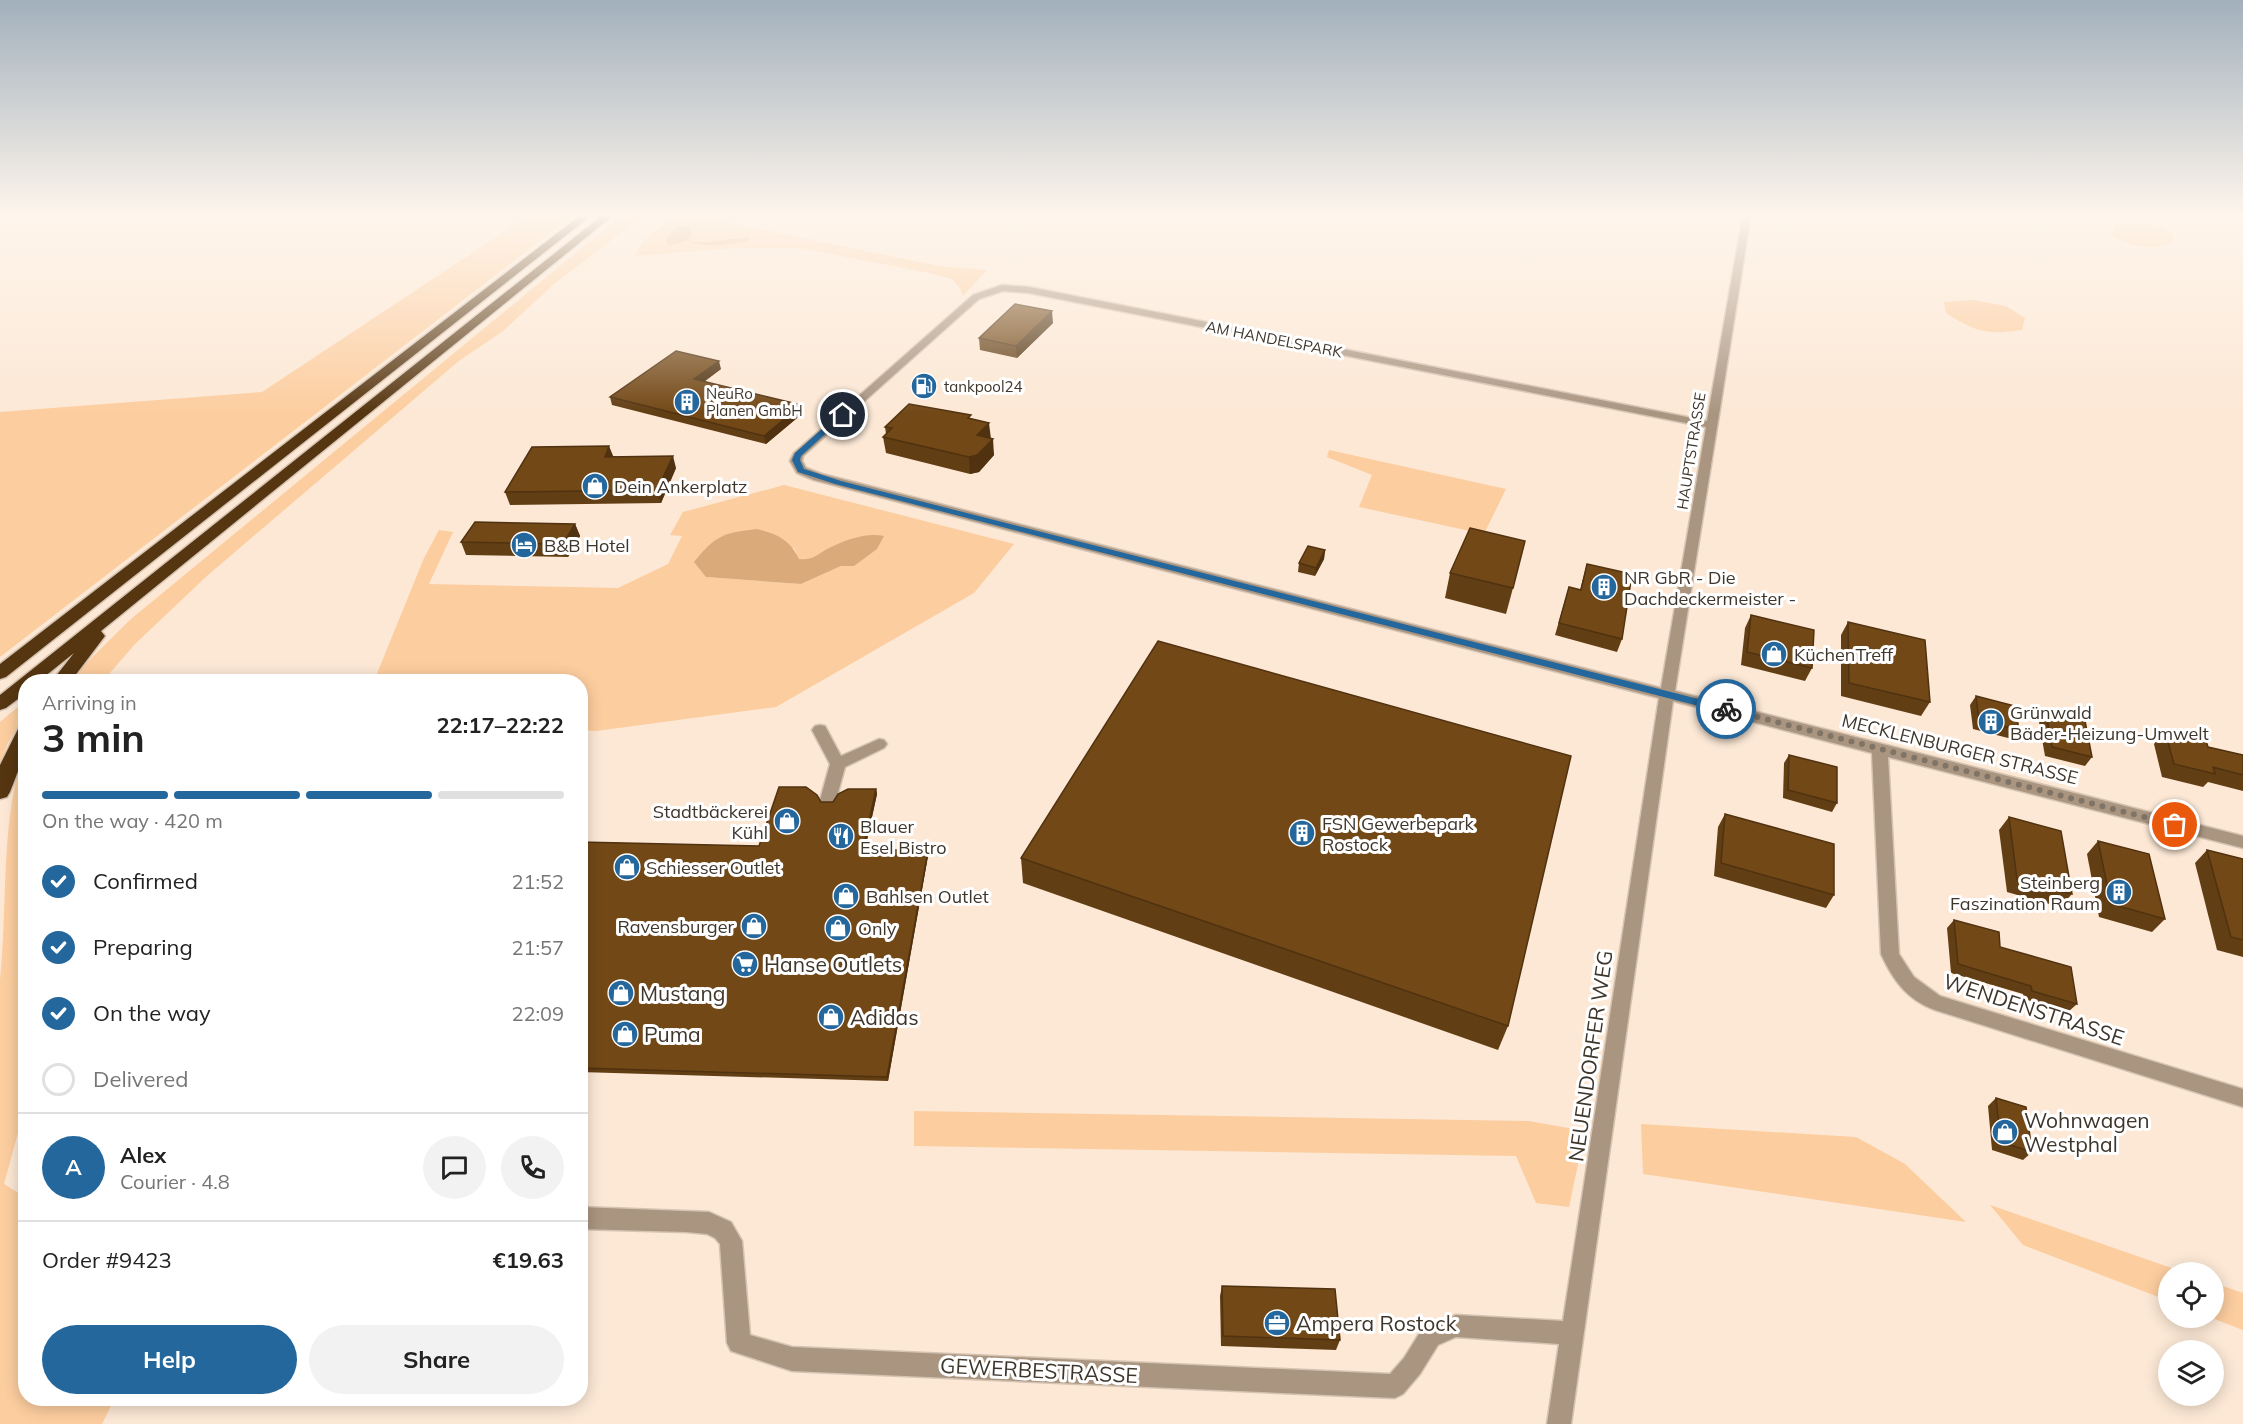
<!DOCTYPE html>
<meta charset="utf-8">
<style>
:root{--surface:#fff;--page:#f2f2f2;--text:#222;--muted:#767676;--line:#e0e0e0;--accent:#24679c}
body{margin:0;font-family:Mulish,sans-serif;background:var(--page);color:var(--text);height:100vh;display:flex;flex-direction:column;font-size:22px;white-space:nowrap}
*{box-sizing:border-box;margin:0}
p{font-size:20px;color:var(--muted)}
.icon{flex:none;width:33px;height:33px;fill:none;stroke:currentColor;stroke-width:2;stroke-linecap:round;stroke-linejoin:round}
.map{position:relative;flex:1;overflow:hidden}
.details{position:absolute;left:18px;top:674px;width:570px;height:732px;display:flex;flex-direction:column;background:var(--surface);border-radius:24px;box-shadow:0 3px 15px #0003}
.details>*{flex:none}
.fabs{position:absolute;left:2158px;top:1262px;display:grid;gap:12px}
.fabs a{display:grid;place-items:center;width:66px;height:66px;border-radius:50%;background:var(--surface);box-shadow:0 3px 15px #0003;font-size:30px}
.pin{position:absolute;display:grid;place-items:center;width:51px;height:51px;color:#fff;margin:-26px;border:3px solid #fff;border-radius:50%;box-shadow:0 2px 6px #0007}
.courier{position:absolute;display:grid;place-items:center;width:60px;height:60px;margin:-30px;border:4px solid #24679c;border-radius:50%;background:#fff;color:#222;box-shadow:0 2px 8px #0007}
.overview em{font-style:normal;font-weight:700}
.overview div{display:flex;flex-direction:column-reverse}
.overview{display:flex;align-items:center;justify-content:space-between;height:102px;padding:0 24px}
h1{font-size:39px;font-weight:700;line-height:45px}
.bar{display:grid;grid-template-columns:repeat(4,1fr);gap:9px 6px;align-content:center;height:72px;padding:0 24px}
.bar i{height:8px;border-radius:4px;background:var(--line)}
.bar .on{background:var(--accent)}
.bar p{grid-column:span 4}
.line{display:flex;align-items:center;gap:15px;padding:0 24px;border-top:2px solid var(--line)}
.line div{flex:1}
.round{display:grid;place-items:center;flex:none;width:63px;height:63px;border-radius:32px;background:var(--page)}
ol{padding:0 24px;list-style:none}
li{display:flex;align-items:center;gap:18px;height:66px}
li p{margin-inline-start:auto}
li .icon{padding:6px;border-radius:50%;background:var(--accent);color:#fff;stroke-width:4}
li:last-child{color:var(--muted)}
li i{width:33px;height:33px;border:3px solid var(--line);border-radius:50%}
.cta{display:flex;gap:12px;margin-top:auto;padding:12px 24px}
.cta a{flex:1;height:69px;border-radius:36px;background:var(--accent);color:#fff;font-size:24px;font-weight:700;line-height:69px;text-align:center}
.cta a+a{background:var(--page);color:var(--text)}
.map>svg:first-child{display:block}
.green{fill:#fccd9f;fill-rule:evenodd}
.water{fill:#daaa7a}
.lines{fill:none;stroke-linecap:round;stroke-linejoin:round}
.minor-casing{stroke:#d6c4b3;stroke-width:3}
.highway-casing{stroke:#d6c4b3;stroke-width:3}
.minor{fill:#aa9581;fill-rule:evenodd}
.highway{fill:#563611;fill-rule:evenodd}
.wall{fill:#623e14}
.shaded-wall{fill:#503210}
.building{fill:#724817;stroke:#503210;stroke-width:1.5}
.route{fill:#24679c}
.done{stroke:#807466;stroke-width:6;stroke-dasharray:0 10.8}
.labels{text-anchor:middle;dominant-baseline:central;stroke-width:6;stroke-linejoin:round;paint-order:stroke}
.far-street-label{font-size:15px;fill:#3e352b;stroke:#fff}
.far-poi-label{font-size:15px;fill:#3e352b;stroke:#fff;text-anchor:start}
.poi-label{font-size:18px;fill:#3e352b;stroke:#fff;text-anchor:start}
.street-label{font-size:18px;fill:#3e352b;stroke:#fff}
.near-poi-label{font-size:21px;fill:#3e352b;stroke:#fff;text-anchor:start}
.near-street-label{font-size:21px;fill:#3e352b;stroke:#fff}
</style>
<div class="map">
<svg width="2243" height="1424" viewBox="0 0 2243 1424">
<rect width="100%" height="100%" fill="#fce8d5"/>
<!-- green -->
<g class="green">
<polygon points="531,214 575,214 0,657 0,412 262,392"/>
<polygon points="623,214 646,214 554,284 502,332 460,360 208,575 135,644 103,681 68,681 131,619"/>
<path d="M 691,215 L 939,266 L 987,270 L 963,296 L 960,288 L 952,279 L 929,273 L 800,248 L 738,248 L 635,256 C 646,233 667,221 691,215 Z"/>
<path d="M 2139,223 L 2163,228 L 2174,235 L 2173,243 C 2147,251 2135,248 2111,235 L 2116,225 Z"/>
<path d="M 1973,300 L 2006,306 L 2025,318 L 2022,330 C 1987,335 1975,332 1946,313 L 1944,302 Z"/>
<polygon points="1329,450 1506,489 1484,534 1359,507 1372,475 1327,457"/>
<path d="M 784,485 L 1014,544 L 974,593 L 776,707 L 596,731 L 581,730 L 580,681 L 374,681 L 424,558 L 439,530 L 453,532 L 429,584 L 618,588 L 668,564 L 682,536 L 670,535 L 683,512 ZM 794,548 L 799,560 L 811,560 L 829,548 L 854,566 L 841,566 L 801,584 L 706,577 Z"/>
<polygon points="25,701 25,715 8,743 0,763 0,722"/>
<path d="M 25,747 L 25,1107 L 4,1184 L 25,1197 L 26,1398 L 115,1398 L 102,1424 L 0,1424 L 0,980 C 8,902 0,820 25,747 Z"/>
<polygon points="914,1111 1529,1121 1585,1131 1569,1207 1536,1203 1516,1156 914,1146"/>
<polygon points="1641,1124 1856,1137 1905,1164 1966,1222 1643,1174"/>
<polygon points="1990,1205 2183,1272 2169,1272 2169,1301 2023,1245"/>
<polygon points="2214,1283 2243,1293 2243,1330 2209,1317 2214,1317"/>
</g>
<!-- water -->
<g class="water">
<path d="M 679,227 L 689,227 L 692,233 L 688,240 C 702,246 733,237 751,238 L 748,241 C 726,244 708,249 688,241 L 669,245 L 666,241 L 671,232 Z"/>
<path d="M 757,529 C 777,534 790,540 799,559 C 813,561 817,554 829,548 C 845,540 867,532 884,536 L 877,549 L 854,566 L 841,566 L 801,584 L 706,577 L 694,562 C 716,535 723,533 757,529 Z"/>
</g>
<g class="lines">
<defs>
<g id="minor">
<path d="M 1743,214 L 1751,214 L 1675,691 L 2243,836 L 2243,848 L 1888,757 L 1899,954 L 1914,977 L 1940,996 L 2243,1089 L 2243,1107 L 1935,1010 C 1907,1000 1893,980 1881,954 L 1872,753 L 1673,701 L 1571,1424 L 1547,1424 L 1559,1344 L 1456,1337 L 1438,1345 L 1420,1374 L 1403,1394 L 1395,1398 L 792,1371 L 731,1351 L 727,1343 L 720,1244 L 715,1238 L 707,1234 L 686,1232 L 580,1229 L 580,1207 L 709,1212 L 731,1222 L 742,1241 L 750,1335 L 792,1347 L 1390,1374 L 1404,1358 L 1422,1329 L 1456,1315 L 1563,1321 L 1659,698 L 814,480 L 797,473 L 790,461 L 794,453 L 973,295 L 1002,285 L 1029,287 L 1707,421 ZM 1003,291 L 1029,293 L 1706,427 L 1661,688 L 822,474 L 806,468 L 802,461 L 803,456 L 979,299 Z"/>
<polygon points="820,725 825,726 841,756 879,739 884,740 887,744 884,748 845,767 836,800 834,804 822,804 820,800 830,764 812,730 815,726"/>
</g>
<g id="highway">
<polygon points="582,214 593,214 6,677 0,679 0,664"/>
<polygon points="604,214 615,214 101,631 105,636 71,681 52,681 74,653 39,681 26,681 26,693 6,708 0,710 0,695"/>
<polygon points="26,724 26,751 10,792 7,797 0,799 0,765 20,725"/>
</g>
</defs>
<!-- minor casing -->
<use href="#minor" class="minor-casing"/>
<!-- highway casing -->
<use href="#highway" class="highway-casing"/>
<!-- minor -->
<use href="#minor" class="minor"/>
<!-- highway -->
<use href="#highway" class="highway"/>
</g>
<!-- wall -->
<g class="wall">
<polygon points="1053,323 1017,358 980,350 979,338"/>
<polygon points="721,369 704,382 801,405 803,413 766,444 612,405 610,397"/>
<polygon points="972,419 990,438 994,455 979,472 970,474 886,453 883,437 886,434 885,427"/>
<polygon points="613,456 676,468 661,503 510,505 505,492"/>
<polygon points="575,524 580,536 568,557 466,555 461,542"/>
<polygon points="1325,550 1324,559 1315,576 1298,572 1299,563"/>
<polygon points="1587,564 1622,639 1617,652 1555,635 1569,587 1580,590"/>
<polygon points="1450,573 1513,588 1506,614 1445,598"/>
<polygon points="1751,615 1812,668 1805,681 1741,665 1745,628"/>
<polygon points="1848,622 1930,702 1921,716 1841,696 1841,635"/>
<polygon points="1976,696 2019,730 2012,739 1973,729 1970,705"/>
<polygon points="2046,713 2092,757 2085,766 2045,756 2039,722"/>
<polygon points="2165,731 2208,747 2243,755 2243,791 2208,782 2203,787 2162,777 2154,744"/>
<polygon points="1789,755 1837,803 1832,812 1783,798 1784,763"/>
<polygon points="876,789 877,794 865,849 928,856 888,1081 580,1072 580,842 759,846 821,802 833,802"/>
<polygon points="1725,814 1834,895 1826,908 1714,876 1718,827"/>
<polygon points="2009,817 2072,894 2060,907 2007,892 1999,830"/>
<polygon points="2098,841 2165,919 2152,932 2099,917 2087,854"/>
<polygon points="2207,850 2243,859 2243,957 2217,950 2195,863"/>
<polygon points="1021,858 1508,1026 1498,1050 1023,883"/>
<polygon points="1954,920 2000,947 2077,1004 2068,1012 2024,999 2023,994 1951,973 1947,928"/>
<polygon points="1996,1098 2032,1152 2023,1160 1992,1150 1988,1106"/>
<polygon points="1222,1286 1340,1340 1336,1350 1221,1346 1220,1296"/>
</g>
<!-- shaded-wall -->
<g class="shaded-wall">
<polygon points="1052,311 1053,323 1017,358 1016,346"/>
<polygon points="719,361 721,369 696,387 694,379"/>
<polygon points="801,405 803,413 766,444 764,436"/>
<polygon points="989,423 991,439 977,435"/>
<polygon points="993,439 994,455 979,472 970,474 969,457"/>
<polygon points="609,446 614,458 605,457"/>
<polygon points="673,456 676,468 661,503 657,490"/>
<polygon points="575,524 580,536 568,557 563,544"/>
<polygon points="1325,550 1324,559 1315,576 1316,568"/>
<polygon points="876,789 877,794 864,854 863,849"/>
<polygon points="928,851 928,856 888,1081 887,1077"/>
</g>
<!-- building -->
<g class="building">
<polygon points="1015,304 1052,311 1016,346 979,338"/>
<polygon points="676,351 719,361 694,379 801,405 764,436 610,397"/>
<polygon points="909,404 971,415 968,418 989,423 977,435 993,439 977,455 969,457 883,437 892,428 885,427"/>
<polygon points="609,446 605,457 673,456 657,490 505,492 532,447"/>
<polygon points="475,522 575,524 563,544 461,542"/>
<polygon points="1470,528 1525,541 1513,588 1450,573"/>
<polygon points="1308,546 1325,550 1316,568 1299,563"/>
<polygon points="1587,564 1632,574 1622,639 1559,623 1569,587 1581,590"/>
<polygon points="1751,615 1814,630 1812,668 1747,652"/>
<polygon points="1848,622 1925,640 1930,702 1849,683"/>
<polygon points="1158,641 1571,756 1508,1026 1021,858"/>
<polygon points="1976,696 2015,706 2019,730 1979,720"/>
<polygon points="2046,713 2085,721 2092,757 2052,747"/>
<polygon points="2165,731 2206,741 2208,747 2243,755 2243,775 2213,767 2215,774 2174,764"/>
<polygon points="1789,755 1837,767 1837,803 1788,790"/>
<polygon points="779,787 806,787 817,795 821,802 833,802 838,794 848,789 876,789 863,849 928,851 887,1077 580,1068 580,842 759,846"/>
<polygon points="1725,814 1834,844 1834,895 1721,863"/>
<polygon points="2009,817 2061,831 2072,894 2017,879"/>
<polygon points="2098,841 2149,854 2165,919 2111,904"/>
<polygon points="2207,850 2243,859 2243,940 2231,937"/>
<polygon points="1954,920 1999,932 2000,947 2071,967 2077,1004 2032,991 2031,986 1958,964"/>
<polygon points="1996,1098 2026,1107 2032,1152 2001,1142"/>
<polygon points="1222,1286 1335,1289 1340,1340 1223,1336"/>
</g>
<!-- sky -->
<linearGradient id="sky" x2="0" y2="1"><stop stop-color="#a2b0bc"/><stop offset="0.52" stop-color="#fef5ec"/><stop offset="1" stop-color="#fef5ec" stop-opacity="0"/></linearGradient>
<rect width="2243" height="413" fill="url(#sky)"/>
<!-- route -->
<polygon class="route" points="840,413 846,415 801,456 800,460 804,469 841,481 1726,706 1731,709 1726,713 835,484 798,472 792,460 795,453"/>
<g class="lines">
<!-- done -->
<polyline class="done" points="1726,709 2175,825"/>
</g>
<!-- icons -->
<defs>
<symbol id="fuel-disc" viewBox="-11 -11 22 22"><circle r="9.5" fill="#24679c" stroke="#fff"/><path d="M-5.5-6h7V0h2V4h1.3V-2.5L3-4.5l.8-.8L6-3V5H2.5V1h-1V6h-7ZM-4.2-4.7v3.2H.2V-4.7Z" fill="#fff"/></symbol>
<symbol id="building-disc" viewBox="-11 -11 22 22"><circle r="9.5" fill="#24679c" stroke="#fff"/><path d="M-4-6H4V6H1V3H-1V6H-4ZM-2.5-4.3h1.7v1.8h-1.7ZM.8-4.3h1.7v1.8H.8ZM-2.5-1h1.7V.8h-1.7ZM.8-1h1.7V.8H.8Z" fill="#fff"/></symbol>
<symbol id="shop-disc" viewBox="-11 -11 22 22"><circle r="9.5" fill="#24679c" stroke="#fff"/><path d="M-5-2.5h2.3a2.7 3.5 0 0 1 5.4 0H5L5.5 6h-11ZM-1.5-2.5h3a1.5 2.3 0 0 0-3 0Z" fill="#fff"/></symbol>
<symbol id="hotel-disc" viewBox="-11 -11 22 22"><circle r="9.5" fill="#24679c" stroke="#fff"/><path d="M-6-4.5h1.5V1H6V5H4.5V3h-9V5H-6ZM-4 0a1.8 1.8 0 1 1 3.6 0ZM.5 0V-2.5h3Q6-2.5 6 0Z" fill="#fff"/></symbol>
<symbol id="restaurant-disc" viewBox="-11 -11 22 22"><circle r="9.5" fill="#24679c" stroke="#fff"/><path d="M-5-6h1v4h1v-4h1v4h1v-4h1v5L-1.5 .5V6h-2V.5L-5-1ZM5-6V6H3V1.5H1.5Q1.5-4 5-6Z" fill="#fff"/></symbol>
<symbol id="supermarket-disc" viewBox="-11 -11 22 22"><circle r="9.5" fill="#24679c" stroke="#fff"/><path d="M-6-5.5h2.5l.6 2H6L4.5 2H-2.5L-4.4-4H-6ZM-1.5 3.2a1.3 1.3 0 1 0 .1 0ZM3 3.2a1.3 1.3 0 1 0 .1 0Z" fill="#fff"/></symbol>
<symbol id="office-disc" viewBox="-11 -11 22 22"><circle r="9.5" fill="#24679c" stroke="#fff"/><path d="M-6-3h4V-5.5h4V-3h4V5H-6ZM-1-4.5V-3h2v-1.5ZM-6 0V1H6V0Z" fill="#fff"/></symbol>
</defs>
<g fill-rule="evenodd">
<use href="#fuel-disc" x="909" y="371" width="30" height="30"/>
<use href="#building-disc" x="672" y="387" width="30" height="30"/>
<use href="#shop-disc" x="580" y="471" width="30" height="30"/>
<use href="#hotel-disc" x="509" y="530" width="30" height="30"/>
<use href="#building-disc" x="1589" y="572" width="30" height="30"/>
<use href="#shop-disc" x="1759" y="639" width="30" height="30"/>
<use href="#building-disc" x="1976" y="707" width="30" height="30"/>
<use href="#shop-disc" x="772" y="806" width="30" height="30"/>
<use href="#building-disc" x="1287" y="818" width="30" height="30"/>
<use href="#restaurant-disc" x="826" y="821" width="30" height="30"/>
<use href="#shop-disc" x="612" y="852" width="30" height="30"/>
<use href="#building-disc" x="2104" y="877" width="30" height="30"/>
<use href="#shop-disc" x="831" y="881" width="30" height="30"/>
<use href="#shop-disc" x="739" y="911" width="30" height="30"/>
<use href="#shop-disc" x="823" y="913" width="30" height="30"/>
<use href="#supermarket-disc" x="730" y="949" width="30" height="30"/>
<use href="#shop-disc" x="606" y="978" width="30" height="30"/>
<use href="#shop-disc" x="816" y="1002" width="30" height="30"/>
<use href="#shop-disc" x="610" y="1019" width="30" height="30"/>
<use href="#shop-disc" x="1990" y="1117" width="30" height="30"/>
<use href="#office-disc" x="1262" y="1308" width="30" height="30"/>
</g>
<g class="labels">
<!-- far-street labels -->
<g class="far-street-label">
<text transform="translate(1274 339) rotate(11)">AM HANDELSPARK</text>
<text transform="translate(1691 451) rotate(-81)">HAUPTSTRASSE</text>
</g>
<!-- far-poi labels -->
<g class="far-poi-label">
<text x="944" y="386">tankpool24</text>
<text x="706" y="393">NeuRo<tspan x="706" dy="17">Planen GmbH</tspan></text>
</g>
<!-- poi labels -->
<g class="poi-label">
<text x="614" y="486">Dein Ankerplatz</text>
<text x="544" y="545">B&amp;B Hotel</text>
<text x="1624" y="577">NR GbR - Die<tspan x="1624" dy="21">Dachdeckermeister -</tspan></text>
<text x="1794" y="654">KüchenTreff</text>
<text x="2010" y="712">Grünwald<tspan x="2010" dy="21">Bäder-Heizung-Umwelt</tspan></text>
<text x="768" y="811" text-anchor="end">Stadtbäckerei<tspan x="768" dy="21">Kühl</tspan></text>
<text x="1322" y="823">FSN Gewerbepark<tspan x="1322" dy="21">Rostock</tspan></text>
<text x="860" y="826">Blauer<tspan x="860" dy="21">Esel Bistro</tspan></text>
<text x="646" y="867">Schiesser Outlet</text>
<text x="2100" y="882" text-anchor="end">Steinberg<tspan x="2100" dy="21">Faszination Raum</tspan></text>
<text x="866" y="896">Bahlsen Outlet</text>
<text x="734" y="926" text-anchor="end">Ravensburger</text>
<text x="858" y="928">Only</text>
</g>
<!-- street labels -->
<g class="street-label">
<text transform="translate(1960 749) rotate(14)">MECKLENBURGER STRASSE</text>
</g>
<!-- near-poi labels -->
<g class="near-poi-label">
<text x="764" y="964">Hanse Outlets</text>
<text x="640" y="993">Mustang</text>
<text x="850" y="1017">Adidas</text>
<text x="644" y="1034">Puma</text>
<text x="2024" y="1120">Wohnwagen<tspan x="2024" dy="24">Westphal</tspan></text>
<text x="1296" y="1323">Ampera Rostock</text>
</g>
<!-- near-street labels -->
<g class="near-street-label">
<text transform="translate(2034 1009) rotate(18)">WENDENSTRASSE</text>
<text transform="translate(1590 1056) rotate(-82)">NEUENDORFER WEG</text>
<text transform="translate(1039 1370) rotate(3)">GEWERBESTRASSE</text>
</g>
</g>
</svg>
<div class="fabs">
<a><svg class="icon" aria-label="locate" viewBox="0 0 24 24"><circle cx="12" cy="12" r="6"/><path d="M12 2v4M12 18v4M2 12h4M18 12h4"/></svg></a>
<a><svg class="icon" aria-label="layers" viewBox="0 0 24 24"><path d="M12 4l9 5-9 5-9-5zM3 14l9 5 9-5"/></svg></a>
</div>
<div class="pin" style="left:2175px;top:825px;background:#ea580c"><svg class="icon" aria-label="bag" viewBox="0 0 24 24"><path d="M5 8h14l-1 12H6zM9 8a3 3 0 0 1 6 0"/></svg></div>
<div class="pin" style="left:843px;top:415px;background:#1f2937"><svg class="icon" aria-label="home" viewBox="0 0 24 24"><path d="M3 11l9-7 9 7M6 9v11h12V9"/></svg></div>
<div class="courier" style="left:1726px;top:709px"><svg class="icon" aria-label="bike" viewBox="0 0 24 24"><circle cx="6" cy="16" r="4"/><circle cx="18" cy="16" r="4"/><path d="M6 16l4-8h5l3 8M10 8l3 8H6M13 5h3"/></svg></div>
<section class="details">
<div class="overview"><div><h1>3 min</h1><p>Arriving in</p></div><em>22:17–22:22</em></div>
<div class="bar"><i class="on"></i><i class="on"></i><i class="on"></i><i></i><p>On the way · 420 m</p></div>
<ol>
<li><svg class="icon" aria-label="check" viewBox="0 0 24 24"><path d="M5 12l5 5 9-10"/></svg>Confirmed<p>21:52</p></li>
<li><svg class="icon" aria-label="check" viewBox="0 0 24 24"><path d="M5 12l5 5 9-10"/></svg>Preparing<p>21:57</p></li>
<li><svg class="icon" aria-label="check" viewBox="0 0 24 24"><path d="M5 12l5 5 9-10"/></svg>On the way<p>22:09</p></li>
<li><i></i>Delivered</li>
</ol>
<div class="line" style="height:108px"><b class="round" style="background:var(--accent);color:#fff">A</b><div><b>Alex</b><p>Courier · 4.8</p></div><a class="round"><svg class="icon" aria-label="chat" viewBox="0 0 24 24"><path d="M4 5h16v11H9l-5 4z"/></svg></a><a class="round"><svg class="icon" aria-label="phone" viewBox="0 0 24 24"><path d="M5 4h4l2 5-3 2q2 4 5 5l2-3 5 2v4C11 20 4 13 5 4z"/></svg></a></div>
<div class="line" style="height:78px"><div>Order #9423</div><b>€19.63</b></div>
<div class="cta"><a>Help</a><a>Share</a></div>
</section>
</div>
